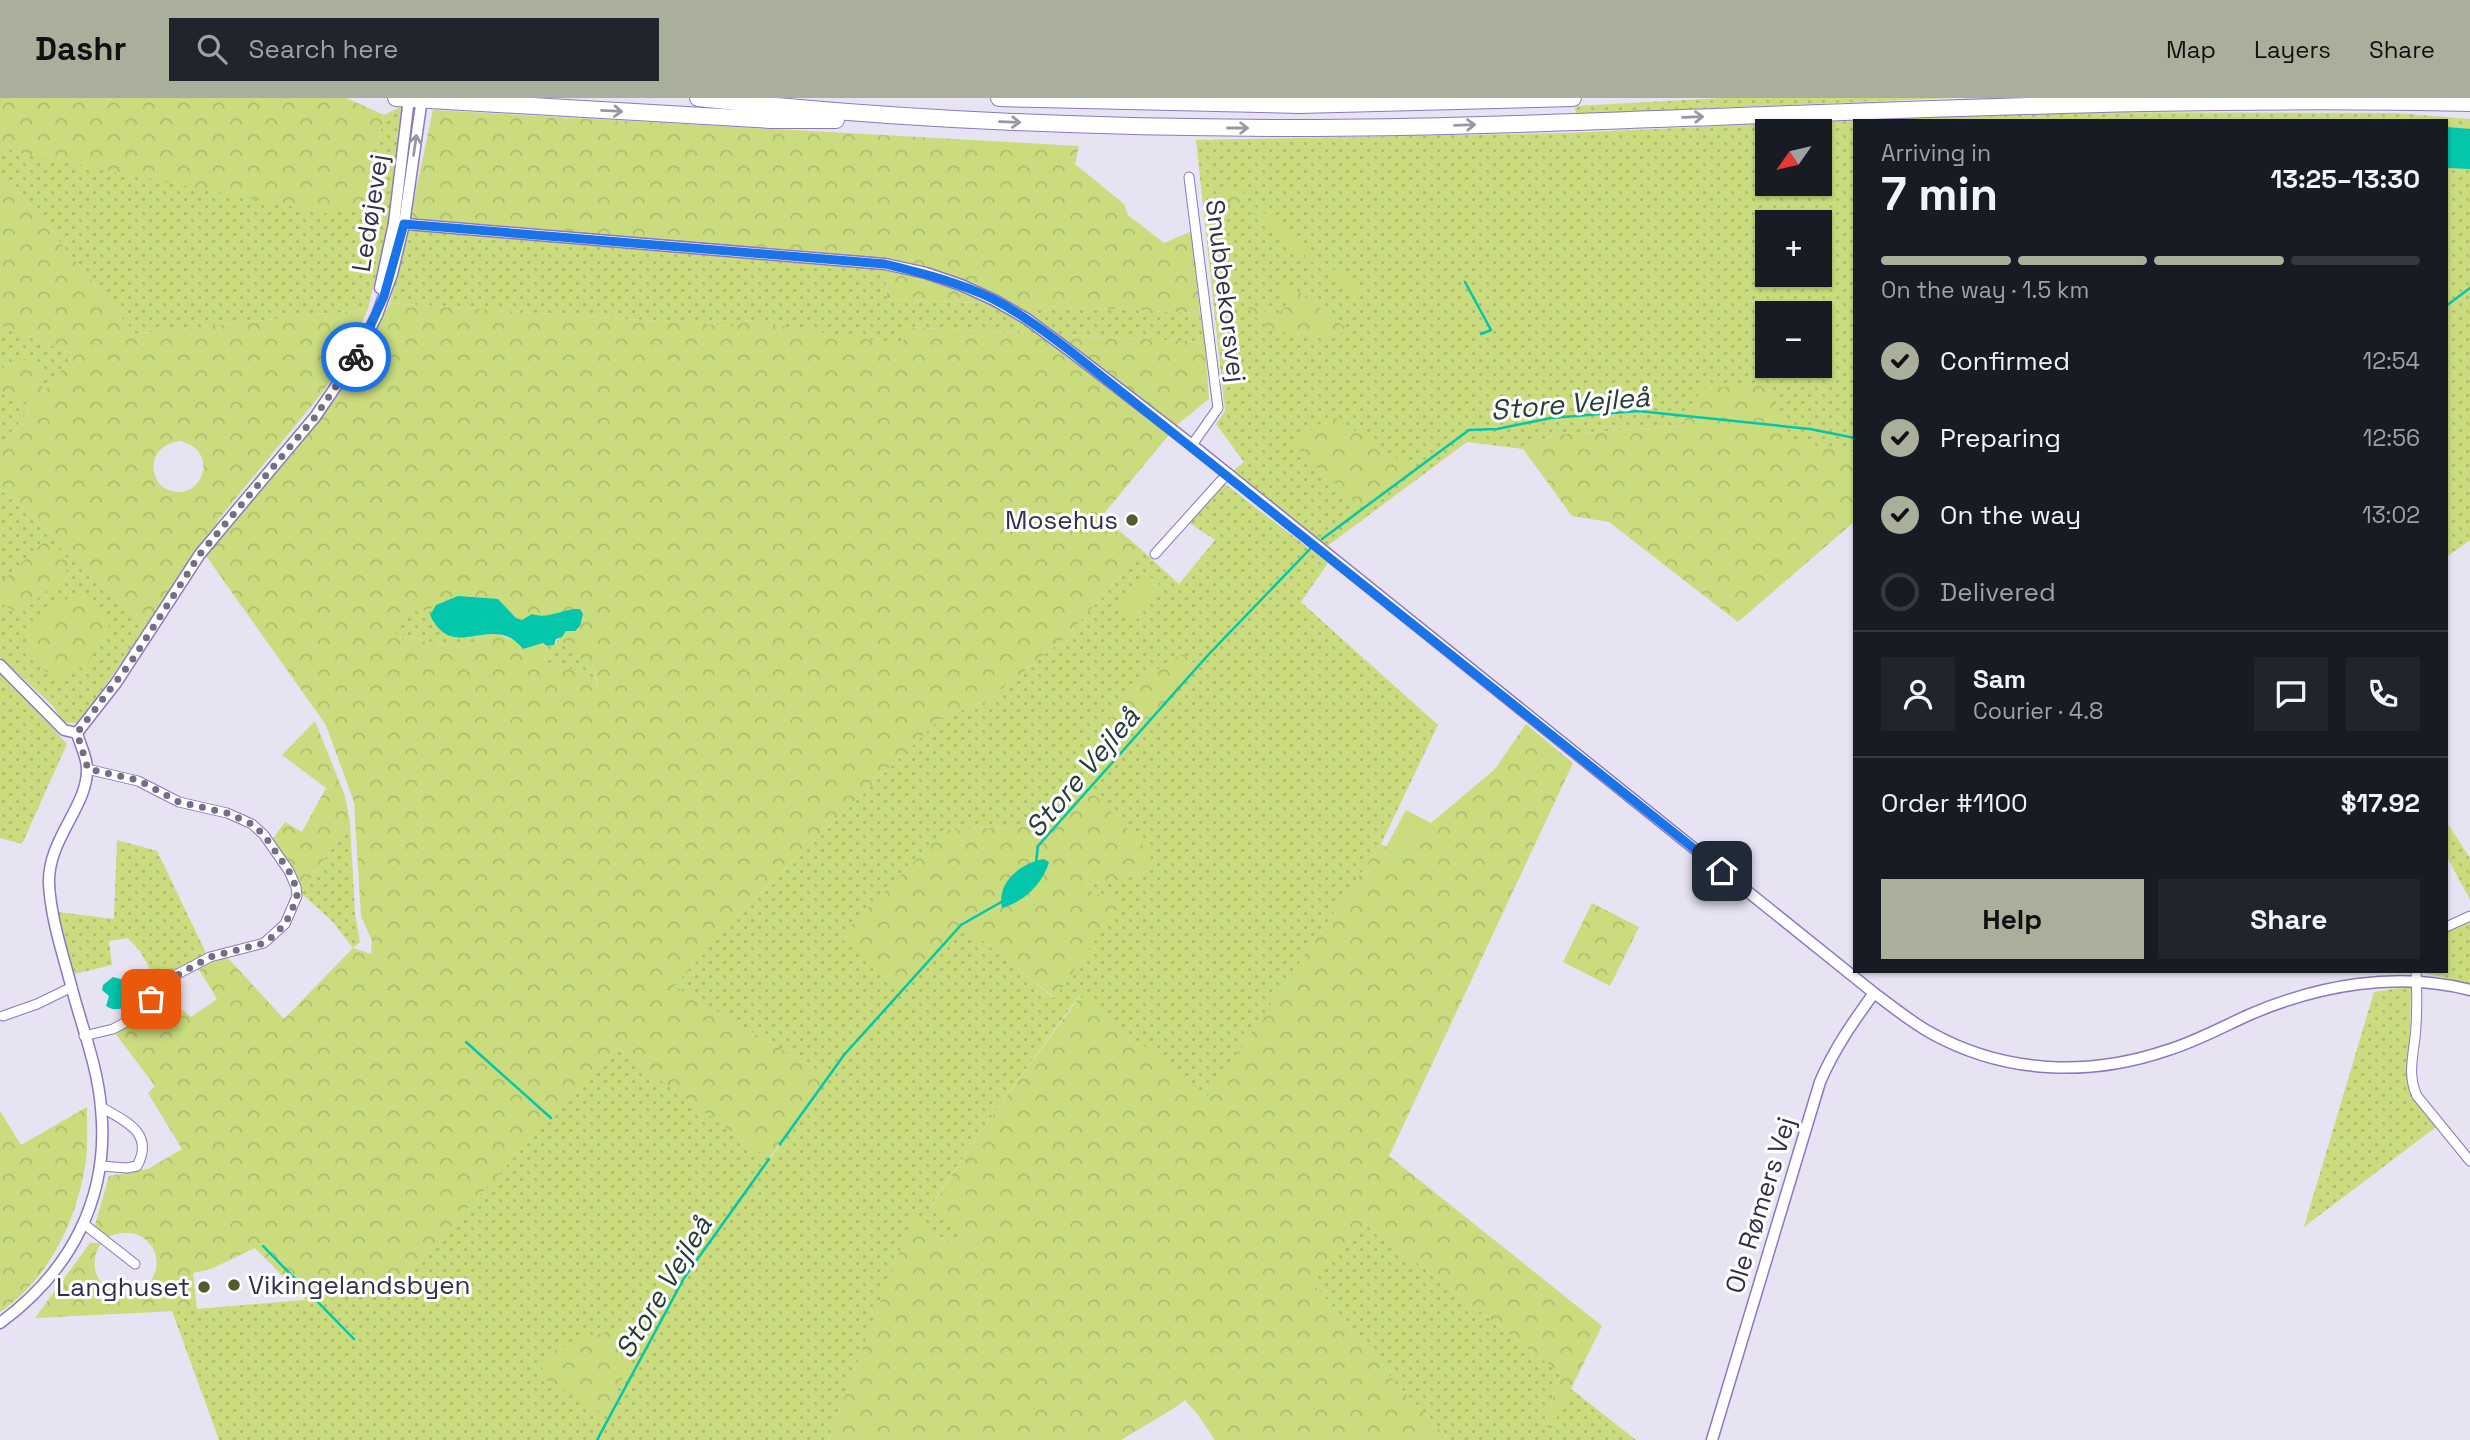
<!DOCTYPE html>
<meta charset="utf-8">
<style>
:root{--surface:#171b24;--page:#20242c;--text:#f1f3f6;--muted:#9ea1a6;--line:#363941;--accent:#aaaf9b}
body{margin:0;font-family:"Space Grotesk",sans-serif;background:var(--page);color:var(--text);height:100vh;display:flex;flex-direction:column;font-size:26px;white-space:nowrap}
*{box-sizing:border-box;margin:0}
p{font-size:23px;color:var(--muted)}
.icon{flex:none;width:38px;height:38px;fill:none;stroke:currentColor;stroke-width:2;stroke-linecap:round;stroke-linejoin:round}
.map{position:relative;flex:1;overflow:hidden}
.side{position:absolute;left:1853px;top:21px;width:595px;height:854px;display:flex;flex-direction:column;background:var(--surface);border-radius:0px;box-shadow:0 2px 5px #0004}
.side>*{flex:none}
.needle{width:46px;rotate:236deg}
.buttons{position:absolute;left:1755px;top:21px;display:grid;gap:14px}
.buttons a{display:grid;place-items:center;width:77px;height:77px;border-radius:0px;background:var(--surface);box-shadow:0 2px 5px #0004;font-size:35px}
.pin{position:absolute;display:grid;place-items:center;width:60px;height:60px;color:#fff;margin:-30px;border-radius:14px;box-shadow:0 4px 10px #0006}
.courier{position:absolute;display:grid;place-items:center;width:70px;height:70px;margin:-35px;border:5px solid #1a73e8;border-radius:50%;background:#fff;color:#222;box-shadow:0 2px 9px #0007}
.summary em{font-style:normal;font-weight:800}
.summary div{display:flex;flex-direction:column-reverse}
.summary{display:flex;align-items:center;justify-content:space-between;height:119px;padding:0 28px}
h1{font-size:46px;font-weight:800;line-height:52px}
.bar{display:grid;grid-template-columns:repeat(4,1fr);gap:10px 7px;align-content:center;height:84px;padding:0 28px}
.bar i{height:9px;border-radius:5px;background:var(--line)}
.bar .current{background:var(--accent)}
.bar p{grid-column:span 4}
.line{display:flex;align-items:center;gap:18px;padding:0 28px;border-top:2px solid var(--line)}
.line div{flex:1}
.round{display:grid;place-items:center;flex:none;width:74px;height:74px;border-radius:0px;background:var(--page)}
ol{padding:0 28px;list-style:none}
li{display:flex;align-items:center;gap:21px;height:77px}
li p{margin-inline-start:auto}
li .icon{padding:7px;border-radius:50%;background:var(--accent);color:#111;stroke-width:4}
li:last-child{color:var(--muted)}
li i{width:38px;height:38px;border:4px solid var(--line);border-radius:50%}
.button{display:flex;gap:14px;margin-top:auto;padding:14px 28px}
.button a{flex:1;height:80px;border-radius:0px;background:var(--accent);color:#111;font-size:28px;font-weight:800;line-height:80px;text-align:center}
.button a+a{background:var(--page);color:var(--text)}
header{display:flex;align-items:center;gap:42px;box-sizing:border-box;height:98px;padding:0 35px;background:var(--accent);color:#111}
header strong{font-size:33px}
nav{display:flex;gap:38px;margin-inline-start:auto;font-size:24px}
.search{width:490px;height:63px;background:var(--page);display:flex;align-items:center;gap:18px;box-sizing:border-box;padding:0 24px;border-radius:0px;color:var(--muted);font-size:26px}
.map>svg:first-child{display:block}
.grass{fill:url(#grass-dots);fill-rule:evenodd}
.forest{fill:url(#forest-crowns);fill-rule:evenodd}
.pitch{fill:#cadc7e}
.water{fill:#03c6aa}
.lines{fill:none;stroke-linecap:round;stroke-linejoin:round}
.stream{stroke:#03c6aa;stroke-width:2.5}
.minor-casing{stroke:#8e77bf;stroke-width:11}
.tertiary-casing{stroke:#8e77bf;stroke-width:13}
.motorway-casing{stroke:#8e77bf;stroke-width:18}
.minor{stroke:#fff;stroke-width:9}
.tertiary{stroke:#fff;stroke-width:10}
.motorway{stroke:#fff;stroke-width:16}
.oneway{stroke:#9a96a5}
.done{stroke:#746d86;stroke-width:7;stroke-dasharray:0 12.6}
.route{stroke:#1a73e8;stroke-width:9}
.poi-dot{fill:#535c2b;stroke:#fff;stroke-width:2.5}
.labels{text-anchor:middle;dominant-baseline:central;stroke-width:6;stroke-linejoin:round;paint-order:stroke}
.street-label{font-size:26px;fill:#362d4b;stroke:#fff}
.poi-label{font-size:26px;fill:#362d4b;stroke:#fff;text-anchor:end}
.water-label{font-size:28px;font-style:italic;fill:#253e38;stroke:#fff}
</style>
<header>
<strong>Dashr</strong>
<div class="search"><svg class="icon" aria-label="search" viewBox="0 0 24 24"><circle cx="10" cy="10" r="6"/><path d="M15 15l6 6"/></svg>Search here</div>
<nav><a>Map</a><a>Layers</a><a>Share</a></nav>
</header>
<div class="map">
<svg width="2470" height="1342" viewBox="0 0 2470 1342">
<defs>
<pattern id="grass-dots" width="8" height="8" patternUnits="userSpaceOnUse" patternTransform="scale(1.75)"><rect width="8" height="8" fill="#cadc7e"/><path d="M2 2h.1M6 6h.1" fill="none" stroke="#aebd6e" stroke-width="1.8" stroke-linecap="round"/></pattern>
<pattern id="forest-crowns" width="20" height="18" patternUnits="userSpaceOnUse" patternTransform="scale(1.75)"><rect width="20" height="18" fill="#cadc7e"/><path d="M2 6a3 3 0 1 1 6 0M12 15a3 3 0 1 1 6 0" fill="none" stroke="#aebd6e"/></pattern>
</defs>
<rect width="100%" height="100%" fill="#e7e3f3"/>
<!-- grass -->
<g class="grass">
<polygon points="1722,0 1952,0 1576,16 1575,8"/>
<polygon points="404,7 388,126 368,211 135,236 16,90 0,85 0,48 24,56 367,103 384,17"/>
<path d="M 2047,14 L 2396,15 L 2470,21 L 2470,442 L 2447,459 L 2446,23 L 1855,23 L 1855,354 L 1682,328 L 1553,337 L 1523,351 L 1467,344 L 1326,449 L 1232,373 L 1244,364 L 1216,326 L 1225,313 L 1196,42 L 1564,35 ZM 1768,33 L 1820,33 L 1820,86 L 1768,86 ZM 1768,124 L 1820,124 L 1820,177 L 1768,177 ZM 1768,215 L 1820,215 L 1820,268 L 1768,268 Z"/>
<polygon points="410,120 885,159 887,201 1200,215 1205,244 904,229 904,248 744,222 733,228 390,205"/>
<polygon points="0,227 74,256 0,349"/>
<path d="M 1225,386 L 1328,465 L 1301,504 L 1438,627 L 1381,746 L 1208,999 L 1079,898 L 979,1036 L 930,1109 L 966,1137 L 957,1147 L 931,1136 L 913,1119 L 828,1342 L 219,1342 L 172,1213 L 388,1195 L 616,950 L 770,1061 L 827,978 L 673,888 L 751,804 L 942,619 L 986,604 L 1065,540 L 1143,453 L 1179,486 L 1215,442 L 1188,424 ZM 1199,568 L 1089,691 L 1141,776 L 1078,789 L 1120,805 L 1054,900 L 961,825 L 945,732 L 1039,728 L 1124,634 L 1108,617 Z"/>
<polygon points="0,391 60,443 147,527 79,626 64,624 52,607 0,559"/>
<path d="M 417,504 L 436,507 L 430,517 L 466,540 L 495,535 C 464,557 442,548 408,538 L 403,543 L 394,534 Z"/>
<polygon points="559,540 561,545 574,545 592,565 598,591 571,571 552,567 545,563 547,548 554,547"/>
<polygon points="0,573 67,646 22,746 0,740"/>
<polygon points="2446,723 2470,760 2470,802 2447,759"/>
<polygon points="350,724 355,815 360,844 353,850 332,823 301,795"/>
<polygon points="117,742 157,753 207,857 157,884 140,853 128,840 109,843 112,867 74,876 58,814 114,821"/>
<polygon points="2470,824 2470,886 2424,875 2446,873 2447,834"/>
<polygon points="2411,888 2409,993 2436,1029 2304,1129 2374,894"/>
<polygon points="1367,1126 1561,1276 1544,1325 1550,1332 1570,1290 1636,1342 1450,1342 1399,1289 1311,1183"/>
</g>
<!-- forest -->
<g class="forest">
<polygon points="0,0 346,0 384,17 367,103 329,116 24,56 0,48"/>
<polygon points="433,12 1079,48 1075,66 1124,106 1128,117 1164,145 1192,133 1200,215 887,201 885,159 410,120"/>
<path d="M 0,85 L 16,90 L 135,236 L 368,211 L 347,257 L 322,295 L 222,417 L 147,527 L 60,443 L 0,391 L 0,349 L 74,256 L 0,227 ZM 180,343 C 221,352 202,405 169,392 C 162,390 157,384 155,377 C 149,359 162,345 180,343 Z"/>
<polygon points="1218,90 1241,91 1246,101 1343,179 1360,190 1358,197 1350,195 1240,104 1235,108 1222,103"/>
<path d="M 1282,184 L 1291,188 L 1347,231 L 1340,236 C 1322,236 1300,238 1282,234 C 1269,231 1245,216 1247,202 L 1270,217 L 1279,215 L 1288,207 L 1278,189 Z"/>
<path d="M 390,205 L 733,228 L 743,222 L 904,247 L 903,229 L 1205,244 L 1209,301 L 1178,326 L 1102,418 L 1143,453 L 1065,540 L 986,604 L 942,619 L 751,804 L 674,888 L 827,978 L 769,1061 L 616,950 L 388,1196 L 307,1203 L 255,1150 L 211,1171 L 193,1175 L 197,1212 L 35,1220 L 90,1145 L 101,1145 C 76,1184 130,1218 152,1181 C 157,1173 158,1164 155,1155 C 147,1133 123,1130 105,1141 L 95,1127 L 109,1078 L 148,1071 L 182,1051 L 148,995 L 155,988 L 115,935 L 142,919 L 162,894 L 191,919 L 217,901 L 198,870 L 227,859 L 284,921 L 353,850 L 371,856 L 372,843 L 361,818 L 354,704 L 326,627 L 204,455 L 283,365 L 344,290 ZM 483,501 L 498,501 L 516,520 L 522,523 L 543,520 L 566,533 L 559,540 L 561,545 L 574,545 L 581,561 L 592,565 L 598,589 L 574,569 L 571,571 L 562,564 L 552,567 L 545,563 L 547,548 L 543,545 L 523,551 L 518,544 L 495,535 C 463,557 442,548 408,538 L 403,543 L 395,534 L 416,505 L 426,514 L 436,507 Z"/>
<circle cx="21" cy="283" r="22"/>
<polygon points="1766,287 1793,344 1855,354 1855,423 1738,524 1609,424 1572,418 1523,351 1553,337 1682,328 1702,290"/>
<polygon points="1331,317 1412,370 1361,409 1293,347"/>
<polygon points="46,442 60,452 72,466 58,483 20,516 0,505 0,485"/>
<path d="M 78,493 L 104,520 L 111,532 L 86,567 L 60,579 C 39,574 25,557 26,536 L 44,518 Z"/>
<polygon points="1182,556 1199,568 1089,691 1152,757 1141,776 1079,789 1121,805 1055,900 961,826 901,894 840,839 945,732 1039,728 1124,634 1108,616 1147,578"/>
<polygon points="315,623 345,698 350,724 301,795 272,742 285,724 302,734 326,690 282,657"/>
<polygon points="1526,626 1573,665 1389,1058 1602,1228 1550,1333 1544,1325 1561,1276 1367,1126 1312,1184 1399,1289 1450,1342 1215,1342 1198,1317 1185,1302 1176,1309 1121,1342 828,1342 913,1118 931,1136 957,1147 966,1137 930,1110 979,1036 1080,898 1208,998 1381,746 1409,760 1431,725 1495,671"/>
<polygon points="1592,805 1639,829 1610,888 1563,864"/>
<path d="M 87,1009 C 87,1027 88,1046 86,1063 C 77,1122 50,1180 0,1214 L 0,1013 L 21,1047 Z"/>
<polygon points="647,1215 653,1218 605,1317 545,1281 542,1270 551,1254 587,1239 609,1233"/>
</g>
<!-- pitch -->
<g class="pitch">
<polygon points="1145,474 1164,491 1134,524 1115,508"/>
<polygon points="1406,712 1431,725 1409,760 1386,749"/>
</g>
<!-- water -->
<g class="water">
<polygon points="2447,29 2470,31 2470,71 2447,70"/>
<path d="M 458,498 L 498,501 L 516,520 L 522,522 L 532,516 C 549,522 562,510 580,511 L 583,516 L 580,528 L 575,533 L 566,533 L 562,539 L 556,541 L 554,547 L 547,548 L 543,545 L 523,551 C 492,512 454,567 430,517 L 436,507 Z"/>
<path d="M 1044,761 L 1049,764 C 1043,786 1023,804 1002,810 C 996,784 1021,765 1044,761 Z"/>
<path d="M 113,879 L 124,882 L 131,889 L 130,906 C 122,911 115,914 106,908 L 109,898 L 102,892 L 103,887 Z"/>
</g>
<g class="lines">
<!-- stream -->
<g class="stream">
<polyline points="1465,184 1491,232 1481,236"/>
<polyline points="2446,208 2470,190"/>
<polyline points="1322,441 1469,332 1497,331 1551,320 1638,313 1810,331 1855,340"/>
<polyline points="1036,765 1038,748 1209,556 1310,451"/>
<polyline points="466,944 551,1020"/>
<polyline points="780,1046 844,957 961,827 1003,803"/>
<polyline points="263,1148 354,1241"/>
<polyline points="597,1342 684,1180 769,1061"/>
</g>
<defs>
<g id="minor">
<polyline points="1189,79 1218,310 1192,347"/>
<polyline points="1155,456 1227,376"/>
<polyline points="2446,829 2470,818"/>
<path d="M 2416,873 C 2417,891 2417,910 2416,928 C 2415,952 2406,975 2417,998 L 2470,1063"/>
<polyline points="3,918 37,906 72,889"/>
<polyline points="84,938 113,931 128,923 142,912 163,885 172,879 210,859 264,845 285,826 297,798 296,789 289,773 264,737 252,726 227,715 179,704 138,683 87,671"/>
<path d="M 101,1068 L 127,1070 L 137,1068 C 155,1035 125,1023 101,1009"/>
<polyline points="84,1126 135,1166"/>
</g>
<g id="tertiary">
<path d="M 394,125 L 885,166 L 926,175 L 961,187 L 994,202 L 1027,221 L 1074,256 L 1192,347 L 1874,895 C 1893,909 1911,924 1931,935 C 2005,976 2089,979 2168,952 C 2197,943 2224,928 2251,916 C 2319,887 2397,873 2470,892"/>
<polyline points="380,190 394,125 409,0"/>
<polyline points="0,567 64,632 77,635"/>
<path d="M 0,1225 C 71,1173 110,1099 101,1010 C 98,970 82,929 72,891 C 63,856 51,822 49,786 C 47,742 88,708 87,671 C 87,659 80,647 77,635 L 116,585 L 200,456 L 315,319 L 356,259 L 377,217 L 392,176 L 404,126 L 422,0"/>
<path d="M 1712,1342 L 1820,984 C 1834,951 1853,924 1874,895"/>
</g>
<g id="motorway">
<polyline points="396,0 771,22 836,22"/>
<path d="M 698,0 C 896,22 1095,30 1294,30 C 1469,30 1645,21 1820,15 C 2036,7 2254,0 2470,5"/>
<polyline points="999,0 1299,7 1573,0"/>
</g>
</defs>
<!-- minor casing -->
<use href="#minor" class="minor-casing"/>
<!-- tertiary casing -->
<use href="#tertiary" class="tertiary-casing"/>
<!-- motorway casing -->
<use href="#motorway" class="motorway-casing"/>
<!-- minor -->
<use href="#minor" class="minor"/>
<!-- tertiary -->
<use href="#tertiary" class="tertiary"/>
<!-- motorway -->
<use href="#motorway" class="motorway"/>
</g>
<!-- one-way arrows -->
<defs><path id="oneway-shaft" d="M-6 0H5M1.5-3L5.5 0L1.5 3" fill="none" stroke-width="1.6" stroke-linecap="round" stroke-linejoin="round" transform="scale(1.75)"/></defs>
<g class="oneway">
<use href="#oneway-shaft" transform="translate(612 13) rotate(3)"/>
<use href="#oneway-shaft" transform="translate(1693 19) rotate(-2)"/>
<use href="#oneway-shaft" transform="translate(1010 24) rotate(2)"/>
<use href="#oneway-shaft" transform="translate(1465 27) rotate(-2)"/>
<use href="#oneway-shaft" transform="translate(1238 30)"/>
<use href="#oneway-shaft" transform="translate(415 47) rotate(-82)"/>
</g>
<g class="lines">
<!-- done -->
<polyline class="done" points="151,901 163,885 210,859 264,845 272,839 285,826 292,812 297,798 296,789 289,773 264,737 252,726 227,715 179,704 138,682 88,671 77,635 131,564 200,456 315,319 356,259"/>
<!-- route -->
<path class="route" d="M 356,259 L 384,198 L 404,126 L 885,166 C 922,175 958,184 993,201 C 1022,216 1048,236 1074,256 L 1722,773"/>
</g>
<!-- markers -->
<g class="poi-dot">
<circle cx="1132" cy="422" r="7"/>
<circle cx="234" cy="1187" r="7"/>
<circle cx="204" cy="1189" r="7"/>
</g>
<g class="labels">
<!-- street labels -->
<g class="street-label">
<text transform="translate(370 115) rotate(-81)">Ledøjevej</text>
<text transform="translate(1226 193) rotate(83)">Snubbekorsvej</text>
<text transform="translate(1760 1107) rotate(-73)">Ole Rømers Vej</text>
</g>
<!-- poi labels -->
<g class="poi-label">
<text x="1118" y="422">Mosehus</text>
<text x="248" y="1187" text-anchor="start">Vikingelandsbyen</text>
<text x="190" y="1189">Langhuset</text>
</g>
<!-- water labels -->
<g class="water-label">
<text transform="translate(1570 305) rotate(-5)">Store Vejleå</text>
<text transform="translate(1082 674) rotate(-50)">Store Vejleå</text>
<text transform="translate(663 1189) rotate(-59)">Store Vejleå</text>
</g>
</g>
</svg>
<div class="buttons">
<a><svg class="needle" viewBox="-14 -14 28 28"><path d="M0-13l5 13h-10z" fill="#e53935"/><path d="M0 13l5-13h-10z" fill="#9ea1a6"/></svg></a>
<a>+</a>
<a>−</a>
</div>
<div class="pin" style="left:151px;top:901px;background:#ea580c"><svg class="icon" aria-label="bag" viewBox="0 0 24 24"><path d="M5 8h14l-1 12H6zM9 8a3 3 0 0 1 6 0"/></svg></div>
<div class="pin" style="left:1722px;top:773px;background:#1f2937"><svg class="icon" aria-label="home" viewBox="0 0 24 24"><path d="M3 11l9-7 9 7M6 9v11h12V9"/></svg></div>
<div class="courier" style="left:356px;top:259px"><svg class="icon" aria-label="bike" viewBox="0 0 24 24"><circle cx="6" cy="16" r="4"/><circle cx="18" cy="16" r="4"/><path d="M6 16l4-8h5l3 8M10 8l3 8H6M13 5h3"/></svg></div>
<section class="side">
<div class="summary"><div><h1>7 min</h1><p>Arriving in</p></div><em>13:25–13:30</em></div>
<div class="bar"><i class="current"></i><i class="current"></i><i class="current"></i><i></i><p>On the way · 1.5 km</p></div>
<ol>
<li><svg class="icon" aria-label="check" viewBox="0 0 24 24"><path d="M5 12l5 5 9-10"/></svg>Confirmed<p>12:54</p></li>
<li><svg class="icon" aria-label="check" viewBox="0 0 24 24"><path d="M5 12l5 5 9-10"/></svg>Preparing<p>12:56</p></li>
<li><svg class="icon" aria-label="check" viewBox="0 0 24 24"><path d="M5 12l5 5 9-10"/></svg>On the way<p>13:02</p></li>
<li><i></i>Delivered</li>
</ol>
<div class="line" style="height:126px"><a class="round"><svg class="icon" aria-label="person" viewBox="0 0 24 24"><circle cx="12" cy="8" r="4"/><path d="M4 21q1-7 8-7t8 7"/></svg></a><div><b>Sam</b><p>Courier · 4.8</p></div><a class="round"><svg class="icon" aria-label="chat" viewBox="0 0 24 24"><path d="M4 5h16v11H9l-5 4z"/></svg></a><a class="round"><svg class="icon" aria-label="phone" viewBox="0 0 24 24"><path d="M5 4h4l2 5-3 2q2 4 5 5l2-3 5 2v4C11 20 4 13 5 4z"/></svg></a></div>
<div class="line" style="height:91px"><div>Order #1100</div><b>$17.92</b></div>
<div class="button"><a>Help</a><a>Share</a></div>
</section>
</div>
